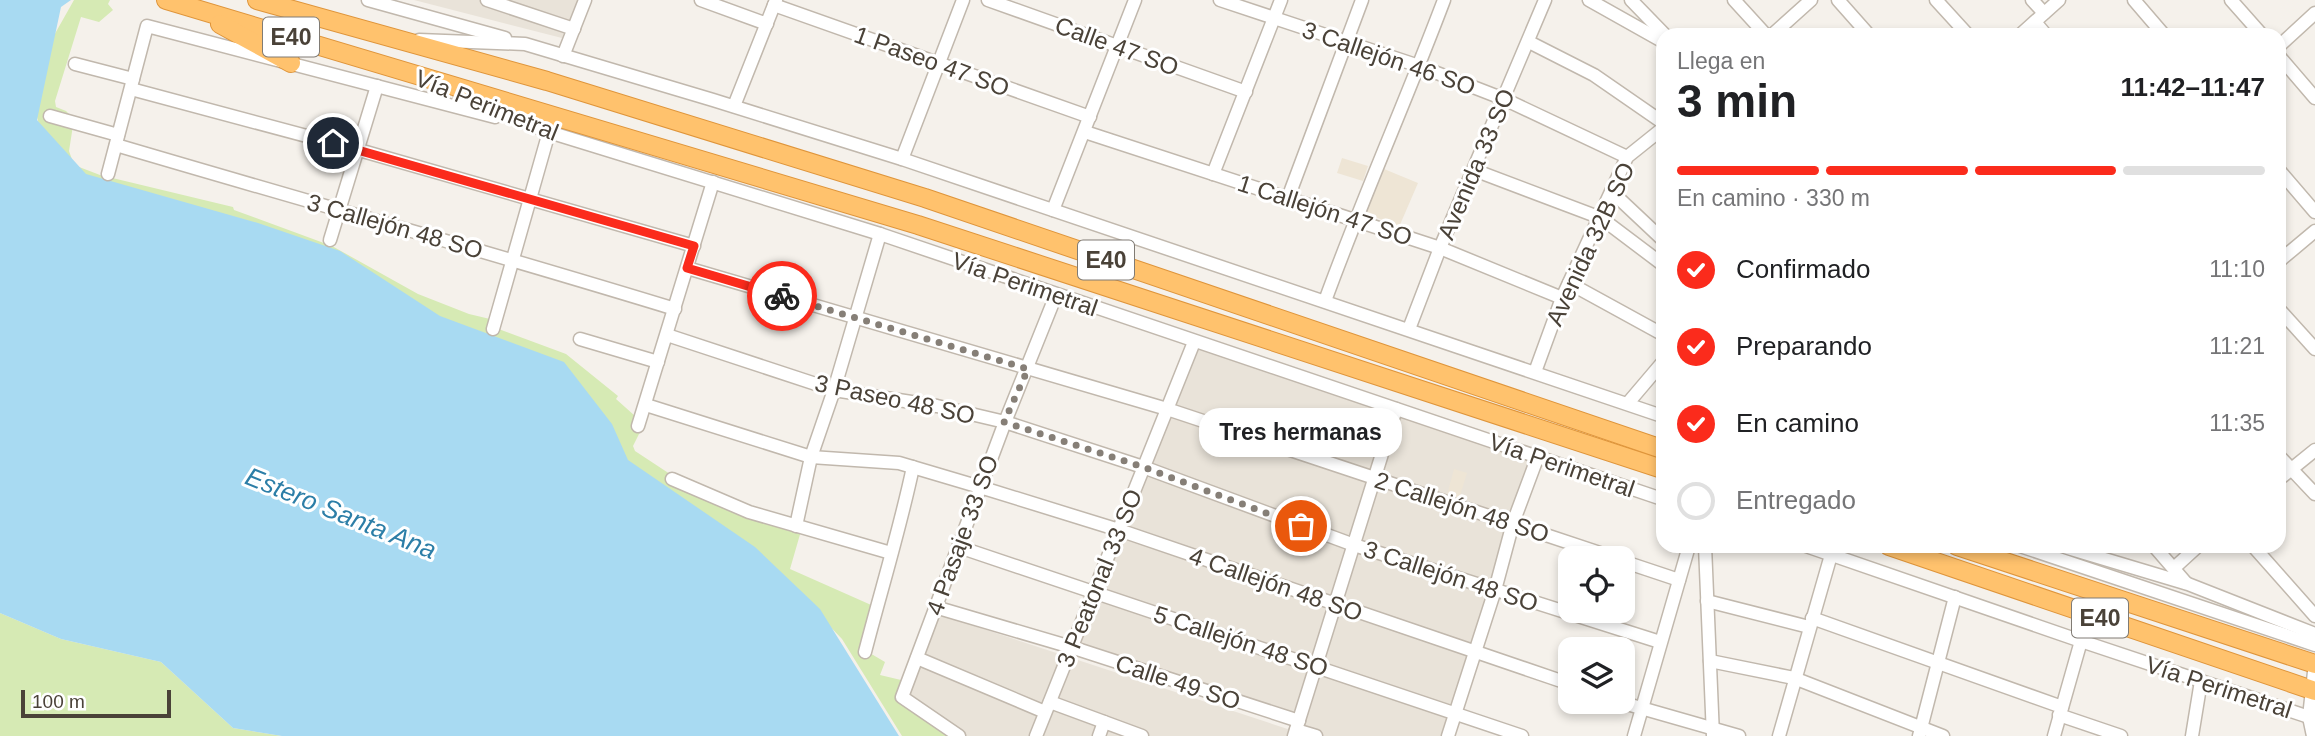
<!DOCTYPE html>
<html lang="es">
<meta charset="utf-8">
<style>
:root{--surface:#fff;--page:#f6f6f6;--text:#202124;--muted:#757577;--line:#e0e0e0;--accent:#fb2b1c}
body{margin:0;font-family:Helvetica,sans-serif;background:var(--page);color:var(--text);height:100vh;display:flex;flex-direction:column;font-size:26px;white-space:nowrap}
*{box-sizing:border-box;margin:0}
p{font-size:23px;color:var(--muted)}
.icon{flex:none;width:38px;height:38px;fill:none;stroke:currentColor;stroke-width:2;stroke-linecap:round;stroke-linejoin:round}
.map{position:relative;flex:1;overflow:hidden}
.panel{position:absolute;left:1656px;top:28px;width:630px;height:525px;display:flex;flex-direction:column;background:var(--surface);border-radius:21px;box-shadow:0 4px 10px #0003}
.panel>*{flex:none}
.buttons{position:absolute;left:1558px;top:546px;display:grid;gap:14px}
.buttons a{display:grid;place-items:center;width:77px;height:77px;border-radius:14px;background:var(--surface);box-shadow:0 4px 10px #0003;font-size:35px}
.scale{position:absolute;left:21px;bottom:18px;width:150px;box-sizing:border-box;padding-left:7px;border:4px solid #4a4238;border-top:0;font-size:19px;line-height:24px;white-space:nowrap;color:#4a4238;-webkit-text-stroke:5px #fff;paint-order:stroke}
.pin{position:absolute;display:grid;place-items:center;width:60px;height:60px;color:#fff;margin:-30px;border:4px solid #fff;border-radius:50%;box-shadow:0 2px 7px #0007}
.courier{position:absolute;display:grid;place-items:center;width:70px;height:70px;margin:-35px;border:5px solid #fb2b1c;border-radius:50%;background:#fff;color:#222;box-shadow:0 2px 9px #0007}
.bubble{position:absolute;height:49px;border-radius:21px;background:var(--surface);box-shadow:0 4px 10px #0003;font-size:23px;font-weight:600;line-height:49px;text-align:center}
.headline em{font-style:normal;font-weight:600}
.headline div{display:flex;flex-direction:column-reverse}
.headline{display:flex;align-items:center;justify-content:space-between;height:119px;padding:0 21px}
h1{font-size:46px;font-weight:600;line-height:52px}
.bar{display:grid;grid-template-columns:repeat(4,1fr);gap:10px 7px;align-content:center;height:84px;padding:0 21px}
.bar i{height:9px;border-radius:5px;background:var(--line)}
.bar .current{background:var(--accent)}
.bar p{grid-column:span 4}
ol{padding:0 21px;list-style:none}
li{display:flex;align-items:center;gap:21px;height:77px}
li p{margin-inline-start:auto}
li .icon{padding:7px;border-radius:50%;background:var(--accent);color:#fff;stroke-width:4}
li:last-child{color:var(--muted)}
li i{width:38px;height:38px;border:4px solid var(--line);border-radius:50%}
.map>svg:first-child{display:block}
.residential{fill:#e9e3d9}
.education{fill:#eee5d5}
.green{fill:#d6eab4}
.water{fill:#a8daf2}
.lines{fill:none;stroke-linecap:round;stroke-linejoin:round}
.minor-casing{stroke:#c1b8ad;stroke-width:15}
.highway-casing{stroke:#df953b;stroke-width:20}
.minor{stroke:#fff;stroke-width:12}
.highway{stroke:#ffc26d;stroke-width:18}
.done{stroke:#867f77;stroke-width:7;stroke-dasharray:0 12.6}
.route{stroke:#fb2b1c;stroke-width:9}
.labels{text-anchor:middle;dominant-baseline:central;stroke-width:6;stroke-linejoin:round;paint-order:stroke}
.shield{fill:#fff;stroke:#807b74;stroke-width:2}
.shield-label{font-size:23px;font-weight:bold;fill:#4a4238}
.street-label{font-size:24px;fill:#4a4238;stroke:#fff}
.water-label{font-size:26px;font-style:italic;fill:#2c7ea7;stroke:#fff}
</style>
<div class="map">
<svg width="2315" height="736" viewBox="0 0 2315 736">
<rect width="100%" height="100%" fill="#f5f1eb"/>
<!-- residential -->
<g class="residential">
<polygon points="414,0 578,0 562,38"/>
<polygon points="1194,345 1391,411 1296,718 1076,651"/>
<polygon points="1398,413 1533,458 1445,736 1323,736 1299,728"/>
<polygon points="935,613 1309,736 914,736 898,712"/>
</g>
<!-- education -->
<g class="education">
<polygon points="1342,158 1368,166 1363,181 1337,173"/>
<polygon points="1384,169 1418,183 1399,227 1366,213"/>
<polygon points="1454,469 1467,473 1459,499 1447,495"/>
</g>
<!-- green -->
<g class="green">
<polygon points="74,0 110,0 108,4 113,10 99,22 81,17 55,101 56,107 66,111 74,119 69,151 74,165 100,175 233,207 234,210 332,246 418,294 469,314 490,319 496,328 566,354 618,396 616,399 644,424 633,446 635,451 673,476 801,531 790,569 878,608 868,652 885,662 880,675 901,680 900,698 956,736 902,736 842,639 818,614 98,193 40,129 36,113 48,46"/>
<polygon points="0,613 61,639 161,662 233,728 282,736 0,736"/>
</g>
<!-- water -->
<polygon class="water" points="0,0 71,0 61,7 37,120 86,174 258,223 340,251 440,316 564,362 612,424 628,460 755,547 820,609 899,736 282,736 233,728 161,662 61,639 0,613"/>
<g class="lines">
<defs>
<g id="minor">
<polyline points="368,0 505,38"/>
<polyline points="487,0 574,29"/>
<polyline points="701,0 767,24"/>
<polyline points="988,0 1246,92"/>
<polyline points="1220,0 1419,66 1504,99 1627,157"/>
<polyline points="1589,0 1662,41"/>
<polyline points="1631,0 1665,35"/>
<polyline points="1734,0 1766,35"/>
<polyline points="1838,0 1869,35"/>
<polyline points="1936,0 1968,35"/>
<polyline points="2032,0 2044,13"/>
<polyline points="2134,0 2164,35"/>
<polyline points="2231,0 2262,35"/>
<polyline points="774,5 1090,117"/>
<polyline points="2035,22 2046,35"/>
<polyline points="1772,35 1811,0"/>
<polyline points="2020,35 2059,0"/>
<polyline points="419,40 525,44 713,100 902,159 1662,416"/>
<polyline points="1529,42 1594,75 1662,122"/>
<polyline points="2278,47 2315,13"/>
<polyline points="2278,55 2315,98"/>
<polyline points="563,56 585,0"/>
<polyline points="75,64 133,79"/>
<polyline points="131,89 359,150 694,246"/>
<polyline points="460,96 549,132 880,234 1662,499"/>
<polyline points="734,106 776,0"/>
<polyline points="50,116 118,135"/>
<polyline points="1085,132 1440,248 1562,298"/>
<path d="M 116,145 C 302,200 489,252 675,309"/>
<polyline points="902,159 963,0"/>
<polyline points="2278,169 2315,212"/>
<polyline points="1474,170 1601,218 1662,264"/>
<polyline points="108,174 147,26 495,117"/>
<polyline points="1213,174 1281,0"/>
<polyline points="1612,192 1662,239"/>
<polyline points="1288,198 1362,0"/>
<polyline points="1053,210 1135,0"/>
<polyline points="330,240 377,86"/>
<polyline points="2278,262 2315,231"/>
<polyline points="687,268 1167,409 1615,558"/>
<polyline points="1569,283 1662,334"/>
<path d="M 1325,301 C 1362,199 1406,101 1444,0"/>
<polyline points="2278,308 2315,349"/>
<polyline points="493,329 549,132"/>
<polyline points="1409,329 1440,248 1545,0"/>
<polyline points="667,335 834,390 937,406 1005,422 1143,467 1354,545 1660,642"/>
<polyline points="580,339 658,362"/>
<polyline points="1535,372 1562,298 1627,157 1662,129"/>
<polyline points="1628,403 1662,363"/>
<polyline points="646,405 811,457 899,463 980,487 1119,530 1570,684"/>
<polyline points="638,426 713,182"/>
<polyline points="2278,455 2315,494"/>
<polyline points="672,479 749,512 891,553"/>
<polyline points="2278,480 2315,450"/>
<polyline points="796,526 811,457 834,390 880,234"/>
<polyline points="1705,546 1713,736"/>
<polyline points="1806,546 2081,641 2315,719"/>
<polyline points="2020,546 2315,645"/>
<polyline points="2061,546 2188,584 2315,634"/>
<polyline points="2154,546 2186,583"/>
<polyline points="2253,546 2315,616"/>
<polyline points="959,547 1522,736"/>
<polyline points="1622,561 1679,580"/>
<polyline points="2174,568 2198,546"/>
<polyline points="1707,601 1809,627"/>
<polyline points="935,607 1071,647 1299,721"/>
<polyline points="1812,618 2062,707"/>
<path d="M 865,652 C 881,590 900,529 913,467"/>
<polyline points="917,658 1045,712"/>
<polyline points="1710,661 1794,678 1943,736"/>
<polyline points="1050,702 1142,736"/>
<polyline points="1620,702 1739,736"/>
<polyline points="2059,715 2121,736"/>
<polyline points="1296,730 1316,736"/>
<polyline points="959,736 902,697 1005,422 1056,295"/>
<polyline points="1036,736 1194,342"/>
<polyline points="1099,736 1104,722"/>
<polyline points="1294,736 1396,409"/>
<polyline points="1448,736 1495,590 1513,523 1538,456"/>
<polyline points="1634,736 1689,546"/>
<polyline points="1779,736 1831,555"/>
<polyline points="1919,736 1955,597"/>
<polyline points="2054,736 2081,641"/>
<polyline points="2192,736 2201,681"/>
<polyline points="2313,736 2309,717 2315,663"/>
</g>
<g id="highway">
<polyline points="166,0 918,225 1662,469"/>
<polyline points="257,0 547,81 925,198 1662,449"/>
<polyline points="220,24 291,63"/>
<polyline points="1889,546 2315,691"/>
<polyline points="1957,546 2315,664"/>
</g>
</defs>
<!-- minor casing -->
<use href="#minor" class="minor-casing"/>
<!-- highway casing -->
<use href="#highway" class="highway-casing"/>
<!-- minor -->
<use href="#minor" class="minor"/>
<!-- highway -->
<use href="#highway" class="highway"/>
</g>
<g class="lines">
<!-- done -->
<polyline class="done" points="782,296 1028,369 1004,422 1143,467 1301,526"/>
<!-- route -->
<polyline class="route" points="333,143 694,246 687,268 782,296"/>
</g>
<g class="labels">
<!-- shield labels -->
<g class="shield">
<rect x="263" y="17.5" width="56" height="39" rx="5"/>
<rect x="1078" y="240.5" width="56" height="39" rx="5"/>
<rect x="2072" y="598.5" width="56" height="39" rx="5"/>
</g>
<g class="shield-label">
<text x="291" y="37">E40</text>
<text x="1106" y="260">E40</text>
<text x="2100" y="618">E40</text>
</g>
<!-- street labels -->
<g class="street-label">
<text transform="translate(1117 46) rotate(20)">Calle 47 SO</text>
<text transform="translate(1389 58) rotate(19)">3 Callejón 46 SO</text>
<text transform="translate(932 61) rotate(20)">1 Paseo 47 SO</text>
<text transform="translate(487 105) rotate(22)">Vía Perimetral</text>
<text transform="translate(1476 164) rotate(-67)">Avenida 33 SO</text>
<text transform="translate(1325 210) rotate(18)">1 Callejón 47 SO</text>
<text transform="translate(395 226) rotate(16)">3 Callejón 48 SO</text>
<text transform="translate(1590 244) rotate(-65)">Avenida 32B SO</text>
<text transform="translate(1025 284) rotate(19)">Vía Perimetral</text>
<text transform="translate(895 399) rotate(12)">3 Paseo 48 SO</text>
<text transform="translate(1562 465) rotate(19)">Vía Perimetral</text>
<text transform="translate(1462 507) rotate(18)">2 Callejón 48 SO</text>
<text transform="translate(962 535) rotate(-70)">4 Pasaje 33 SO</text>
<text transform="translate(1451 576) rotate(18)">3 Callejón 48 SO</text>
<text transform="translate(1099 578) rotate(-68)">3 Peatonal 33 SO</text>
<text transform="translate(1276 584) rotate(19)">4 Callejón 48 SO</text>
<text transform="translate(1241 641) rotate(18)">5 Callejón 48 SO</text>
<text transform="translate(1178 682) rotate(18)">Calle 49 SO</text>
<text transform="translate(2219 687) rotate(18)">Vía Perimetral</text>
</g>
<!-- water labels -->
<g class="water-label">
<text transform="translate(341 513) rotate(22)">Estero Santa Ana</text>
</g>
</g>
</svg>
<div class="buttons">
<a><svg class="icon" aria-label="locate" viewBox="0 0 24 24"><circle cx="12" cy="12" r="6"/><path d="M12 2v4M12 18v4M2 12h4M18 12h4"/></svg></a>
<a><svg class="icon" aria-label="layers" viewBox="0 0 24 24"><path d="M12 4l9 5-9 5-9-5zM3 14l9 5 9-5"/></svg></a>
</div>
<div class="scale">100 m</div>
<div class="pin" style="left:1301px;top:526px;background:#ea580c"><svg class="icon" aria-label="bag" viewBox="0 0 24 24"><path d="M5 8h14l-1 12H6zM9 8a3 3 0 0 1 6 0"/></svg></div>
<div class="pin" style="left:333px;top:143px;background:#1f2937"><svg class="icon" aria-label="home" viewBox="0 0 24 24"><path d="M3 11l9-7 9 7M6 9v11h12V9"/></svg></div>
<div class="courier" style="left:782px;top:296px"><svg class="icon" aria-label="bike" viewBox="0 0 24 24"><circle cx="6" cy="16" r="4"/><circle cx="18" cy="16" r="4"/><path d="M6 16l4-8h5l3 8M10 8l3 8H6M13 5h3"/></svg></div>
<div class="bubble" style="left:1199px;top:408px;width:203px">Tres hermanas</div>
<section class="panel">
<div class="headline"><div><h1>3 min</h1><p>Llega en</p></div><em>11:42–11:47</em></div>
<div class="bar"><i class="current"></i><i class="current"></i><i class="current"></i><i></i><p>En camino · 330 m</p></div>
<ol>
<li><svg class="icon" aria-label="check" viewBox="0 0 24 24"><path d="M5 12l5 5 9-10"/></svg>Confirmado<p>11:10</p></li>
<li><svg class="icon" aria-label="check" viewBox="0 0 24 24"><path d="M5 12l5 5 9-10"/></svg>Preparando<p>11:21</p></li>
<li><svg class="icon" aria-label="check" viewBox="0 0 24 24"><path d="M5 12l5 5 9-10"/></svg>En camino<p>11:35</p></li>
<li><i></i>Entregado</li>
</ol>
</section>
</div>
